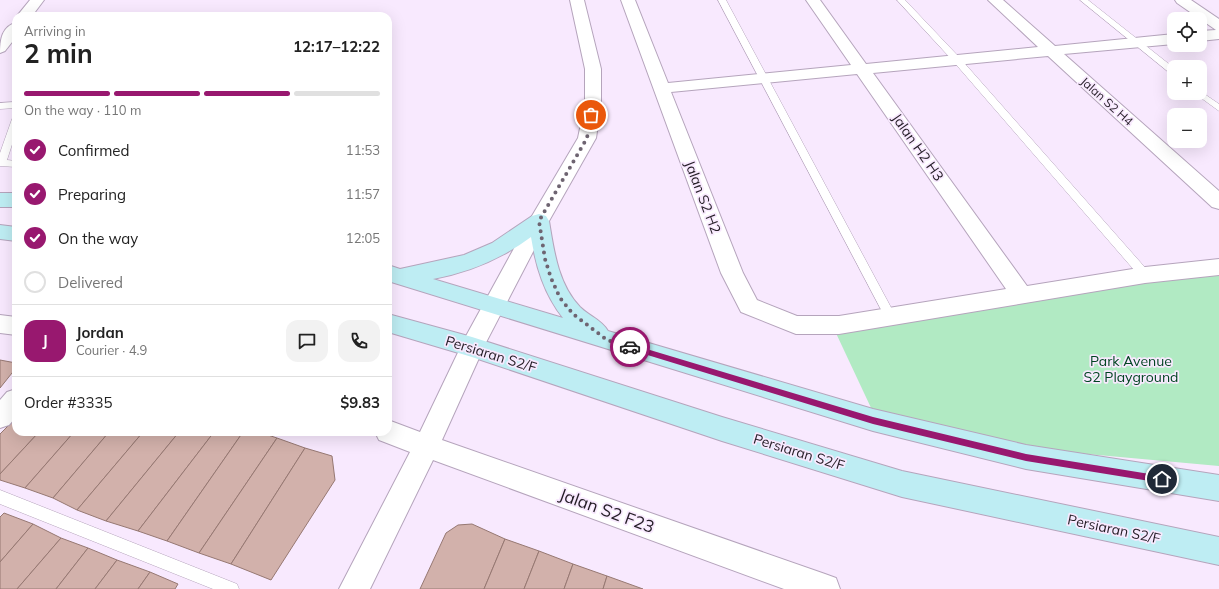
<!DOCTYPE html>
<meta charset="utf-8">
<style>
:root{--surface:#fff;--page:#f2f2f2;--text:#222;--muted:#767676;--line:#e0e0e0;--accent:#98186f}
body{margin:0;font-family:Mulish,sans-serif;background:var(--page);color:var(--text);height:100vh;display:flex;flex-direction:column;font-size:15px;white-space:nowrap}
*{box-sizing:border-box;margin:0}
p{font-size:13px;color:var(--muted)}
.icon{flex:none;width:22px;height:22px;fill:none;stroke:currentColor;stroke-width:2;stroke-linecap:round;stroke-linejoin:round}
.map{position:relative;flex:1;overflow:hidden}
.sheet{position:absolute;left:12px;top:12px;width:380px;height:424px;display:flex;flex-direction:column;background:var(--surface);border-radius:12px;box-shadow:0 4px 16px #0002}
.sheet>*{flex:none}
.fabs{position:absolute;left:1167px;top:12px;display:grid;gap:8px}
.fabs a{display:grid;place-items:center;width:40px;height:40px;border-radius:8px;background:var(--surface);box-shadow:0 4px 16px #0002;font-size:20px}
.pin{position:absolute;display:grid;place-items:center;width:34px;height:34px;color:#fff;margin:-17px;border:2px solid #fff;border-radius:50%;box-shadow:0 1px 4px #0007}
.courier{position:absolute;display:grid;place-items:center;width:40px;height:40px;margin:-20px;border:3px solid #98186f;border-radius:50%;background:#fff;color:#222;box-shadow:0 1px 5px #0007}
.head em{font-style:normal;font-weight:700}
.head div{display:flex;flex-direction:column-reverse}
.head{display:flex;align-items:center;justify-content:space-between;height:68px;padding:0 12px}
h1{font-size:26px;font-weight:700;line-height:30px}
.bar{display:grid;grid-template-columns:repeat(4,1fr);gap:6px 4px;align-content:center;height:48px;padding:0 12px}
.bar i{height:5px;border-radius:3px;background:var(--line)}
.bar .current{background:var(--accent)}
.bar p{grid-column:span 4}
.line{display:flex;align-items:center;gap:10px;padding:0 12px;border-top:1px solid var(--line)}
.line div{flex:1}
.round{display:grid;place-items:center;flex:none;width:42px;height:42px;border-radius:12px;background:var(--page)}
ol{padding:0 12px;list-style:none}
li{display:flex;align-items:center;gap:12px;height:44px}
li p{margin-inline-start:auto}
li .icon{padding:4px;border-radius:50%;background:var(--accent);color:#fff;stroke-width:4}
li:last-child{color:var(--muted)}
li i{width:22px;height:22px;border:2px solid var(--line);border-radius:50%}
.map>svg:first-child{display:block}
.green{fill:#b1eac3}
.building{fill:#d2b1ab;stroke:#967872}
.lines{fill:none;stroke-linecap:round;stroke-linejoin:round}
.service-casing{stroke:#b5a4bc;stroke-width:1}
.minor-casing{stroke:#b5a4bc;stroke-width:2}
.tertiary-casing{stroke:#b5a4bc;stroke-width:2}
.secondary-casing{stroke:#b5a4bc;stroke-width:2}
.service{fill:#fff;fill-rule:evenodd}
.minor{fill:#fff;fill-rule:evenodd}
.tertiary{fill:#fff;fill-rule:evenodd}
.secondary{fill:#beedf3;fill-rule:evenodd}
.route{fill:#98186f}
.done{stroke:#6e6471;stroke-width:4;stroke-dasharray:0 7.2}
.labels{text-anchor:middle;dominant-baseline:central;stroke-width:3.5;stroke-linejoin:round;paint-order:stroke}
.far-street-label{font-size:12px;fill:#231c25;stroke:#f8e9fe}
.street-label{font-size:14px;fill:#231c25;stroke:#f8e9fe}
.park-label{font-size:14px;fill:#004421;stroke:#f8e9fe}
.near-street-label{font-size:17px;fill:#231c25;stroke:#f8e9fe}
</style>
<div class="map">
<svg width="1219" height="589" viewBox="0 0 1219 589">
<rect width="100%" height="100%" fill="#f8e9fe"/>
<!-- green -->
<polygon class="green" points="1219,268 1219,466 1021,448 872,410 835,331"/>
<!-- building -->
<g class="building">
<polygon points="0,360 16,363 16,368 0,388"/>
<polygon points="16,418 16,432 39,432 0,474 0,434"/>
<polygon points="39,432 74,432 25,488 0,480 0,474"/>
<polygon points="74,432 109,432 53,498 25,488"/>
<polygon points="109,432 143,432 77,510 53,498"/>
<polygon points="143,432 179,432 106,521 77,510"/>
<polygon points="179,432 214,432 138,531 106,521"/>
<polygon points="214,432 243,432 167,541 138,531"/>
<polygon points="243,432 259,432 277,438 199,553 167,541"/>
<polygon points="277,438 305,448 231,564 199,553"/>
<polygon points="305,448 332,456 335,480 271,580 231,564"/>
<polygon points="4,513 33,524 0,562 0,517"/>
<polygon points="33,524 61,538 17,589 0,589 0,562"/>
<polygon points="472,524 505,539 484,589 420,589 446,533 458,525"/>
<polygon points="61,538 88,548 56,589 17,589"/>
<polygon points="505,539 539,551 524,589 484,589"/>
<polygon points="88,548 117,560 95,589 56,589"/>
<polygon points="539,551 573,564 564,589 524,589"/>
<polygon points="117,560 150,572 138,589 95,589"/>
<polygon points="573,564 607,576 603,589 564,589"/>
<polygon points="150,572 178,584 175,589 138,589"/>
<polygon points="607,576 643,589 603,589"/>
</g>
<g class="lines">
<defs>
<g id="service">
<polygon points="718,0 726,0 894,313 896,316 894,319 890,321 886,319"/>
<polygon points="897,0 905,0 959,57 1149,272 1150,275 1149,278 1141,278 953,61"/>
<polygon points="1080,0 1088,0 1174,68 1174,74 1171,74"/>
<polygon points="1200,91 1219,104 1219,111 1197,95 1196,93 1200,93"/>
<polygon points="16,102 16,108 0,109 0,103"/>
<polygon points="16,116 16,132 7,160 16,161 16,167 0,166 0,153 12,119"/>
<polygon points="0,490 232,582 237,584 239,589 213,589 0,504"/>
</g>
<g id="minor">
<polygon points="30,0 44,0 32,16 17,16"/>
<path d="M 621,0 L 635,0 L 668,83 L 851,65 L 806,0 L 820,0 L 866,64 L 1038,47 L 988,0 L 1003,0 L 1055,46 L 1174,34 L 1174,44 L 1064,54 L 1219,191 L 1219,209 L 1212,207 L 1048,56 L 873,73 L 1027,286 L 1145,267 L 1219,259 L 1219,275 L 1145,283 L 839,334 L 796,334 L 741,312 L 721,273 ZM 857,74 L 1006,289 L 839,316 L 797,316 L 757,300 L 743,273 L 671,92 Z"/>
<polygon points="1175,0 1191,0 1219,19 1219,39 1200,41 1200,31 1216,30 1177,3"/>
<path d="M 16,23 L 16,37 L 5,51 L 0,53 C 0,40 2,26 16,23 Z"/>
<polygon points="0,315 16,317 16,335 0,333"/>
<polygon points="472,337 480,340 484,347 442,440 825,574 836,578 840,589 784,589 433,460 370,589 339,589 410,452 379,440 375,432 388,432 388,420 420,432 464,340"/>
<polygon points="16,389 16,417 9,425 0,428 0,400 7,392"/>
</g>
<polygon id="tertiary" points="570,0 584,0 601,69 601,104 596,138 549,221 480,354 472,357 464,354 460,347 529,221 578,138 585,104 585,69"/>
<g id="secondary">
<rect x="0" y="193" width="16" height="14"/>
<path d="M 539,214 L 546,216 L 549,221 C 554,251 558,284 580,307 C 589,316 602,320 608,331 L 873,409 L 1026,445 L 1219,475 L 1219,501 L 1026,469 L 873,431 L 388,281 L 388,265 L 400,269 L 464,255 L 492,243 L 532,216 ZM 531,237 C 536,267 544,294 563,318 L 433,279 C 470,272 501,259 531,237 Z"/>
<polygon points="0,225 16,227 16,241 0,239"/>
<polygon points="388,314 472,337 722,417 902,471 1219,537 1219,565 902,497 722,441 472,357 388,332"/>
</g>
</defs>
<!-- service casing -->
<use href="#service" class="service-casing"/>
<!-- minor casing -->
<use href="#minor" class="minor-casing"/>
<!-- tertiary casing -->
<use href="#tertiary" class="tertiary-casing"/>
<!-- secondary casing -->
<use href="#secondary" class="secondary-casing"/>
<!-- service -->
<use href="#service" class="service"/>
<!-- minor -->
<use href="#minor" class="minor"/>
<!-- tertiary -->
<use href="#tertiary" class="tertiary"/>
<!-- secondary -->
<use href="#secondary" class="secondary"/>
</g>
<!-- route -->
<polygon class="route" points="630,344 873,417 1026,454 1162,476 1165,479 1162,483 1026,461 873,424 628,349 627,347"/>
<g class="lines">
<!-- done -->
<polyline class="done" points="591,115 587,138 539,221 545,259 551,278 560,298 573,314 607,340 630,347"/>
</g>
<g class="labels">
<!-- far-street labels -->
<g class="far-street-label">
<text transform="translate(1107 101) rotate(42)">Jalan S2 H4</text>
</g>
<!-- street labels -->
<g class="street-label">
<text transform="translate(918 147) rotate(55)">Jalan H2 H3</text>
<text transform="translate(703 197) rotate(69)">Jalan S2 H2</text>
<text transform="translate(491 354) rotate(17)">Persiaran S2/F</text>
<text transform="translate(799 452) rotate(17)">Persiaran S2/F</text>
<text transform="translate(1114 529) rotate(12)">Persiaran S2/F</text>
</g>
<!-- park labels -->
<g class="park-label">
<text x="1131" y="361">Park Avenue<tspan x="1131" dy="16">S2 Playground</tspan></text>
</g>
<!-- near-street labels -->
<g class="near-street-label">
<text transform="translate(607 510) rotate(20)">Jalan S2 F23</text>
</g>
</g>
</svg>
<div class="fabs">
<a><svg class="icon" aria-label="locate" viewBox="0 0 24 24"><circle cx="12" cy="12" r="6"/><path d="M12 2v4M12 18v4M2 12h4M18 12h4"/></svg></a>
<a>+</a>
<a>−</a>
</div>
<div class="pin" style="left:591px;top:115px;background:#ea580c"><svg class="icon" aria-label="bag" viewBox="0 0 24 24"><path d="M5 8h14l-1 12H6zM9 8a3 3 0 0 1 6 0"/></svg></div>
<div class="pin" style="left:1162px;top:479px;background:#1f2937"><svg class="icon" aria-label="home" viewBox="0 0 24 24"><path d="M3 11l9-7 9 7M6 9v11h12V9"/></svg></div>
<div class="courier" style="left:630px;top:347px"><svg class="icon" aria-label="car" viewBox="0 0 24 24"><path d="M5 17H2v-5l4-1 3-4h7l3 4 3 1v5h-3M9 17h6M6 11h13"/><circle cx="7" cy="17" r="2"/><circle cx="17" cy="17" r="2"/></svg></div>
<section class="sheet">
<div class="head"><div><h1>2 min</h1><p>Arriving in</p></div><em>12:17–12:22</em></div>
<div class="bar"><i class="current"></i><i class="current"></i><i class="current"></i><i></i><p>On the way · 110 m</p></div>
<ol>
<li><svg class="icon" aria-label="check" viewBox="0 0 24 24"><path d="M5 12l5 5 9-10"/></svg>Confirmed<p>11:53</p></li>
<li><svg class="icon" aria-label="check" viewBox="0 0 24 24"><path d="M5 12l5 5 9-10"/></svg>Preparing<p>11:57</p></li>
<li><svg class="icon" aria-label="check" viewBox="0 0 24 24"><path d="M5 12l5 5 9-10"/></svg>On the way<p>12:05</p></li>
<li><i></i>Delivered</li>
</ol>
<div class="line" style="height:72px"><b class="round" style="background:var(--accent);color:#fff">J</b><div><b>Jordan</b><p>Courier · 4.9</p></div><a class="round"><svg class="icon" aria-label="chat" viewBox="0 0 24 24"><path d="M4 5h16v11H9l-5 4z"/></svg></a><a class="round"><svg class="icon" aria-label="phone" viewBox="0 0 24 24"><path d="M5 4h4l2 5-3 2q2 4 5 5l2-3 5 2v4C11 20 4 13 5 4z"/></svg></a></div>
<div class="line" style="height:52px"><div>Order #3335</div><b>$9.83</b></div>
</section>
</div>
